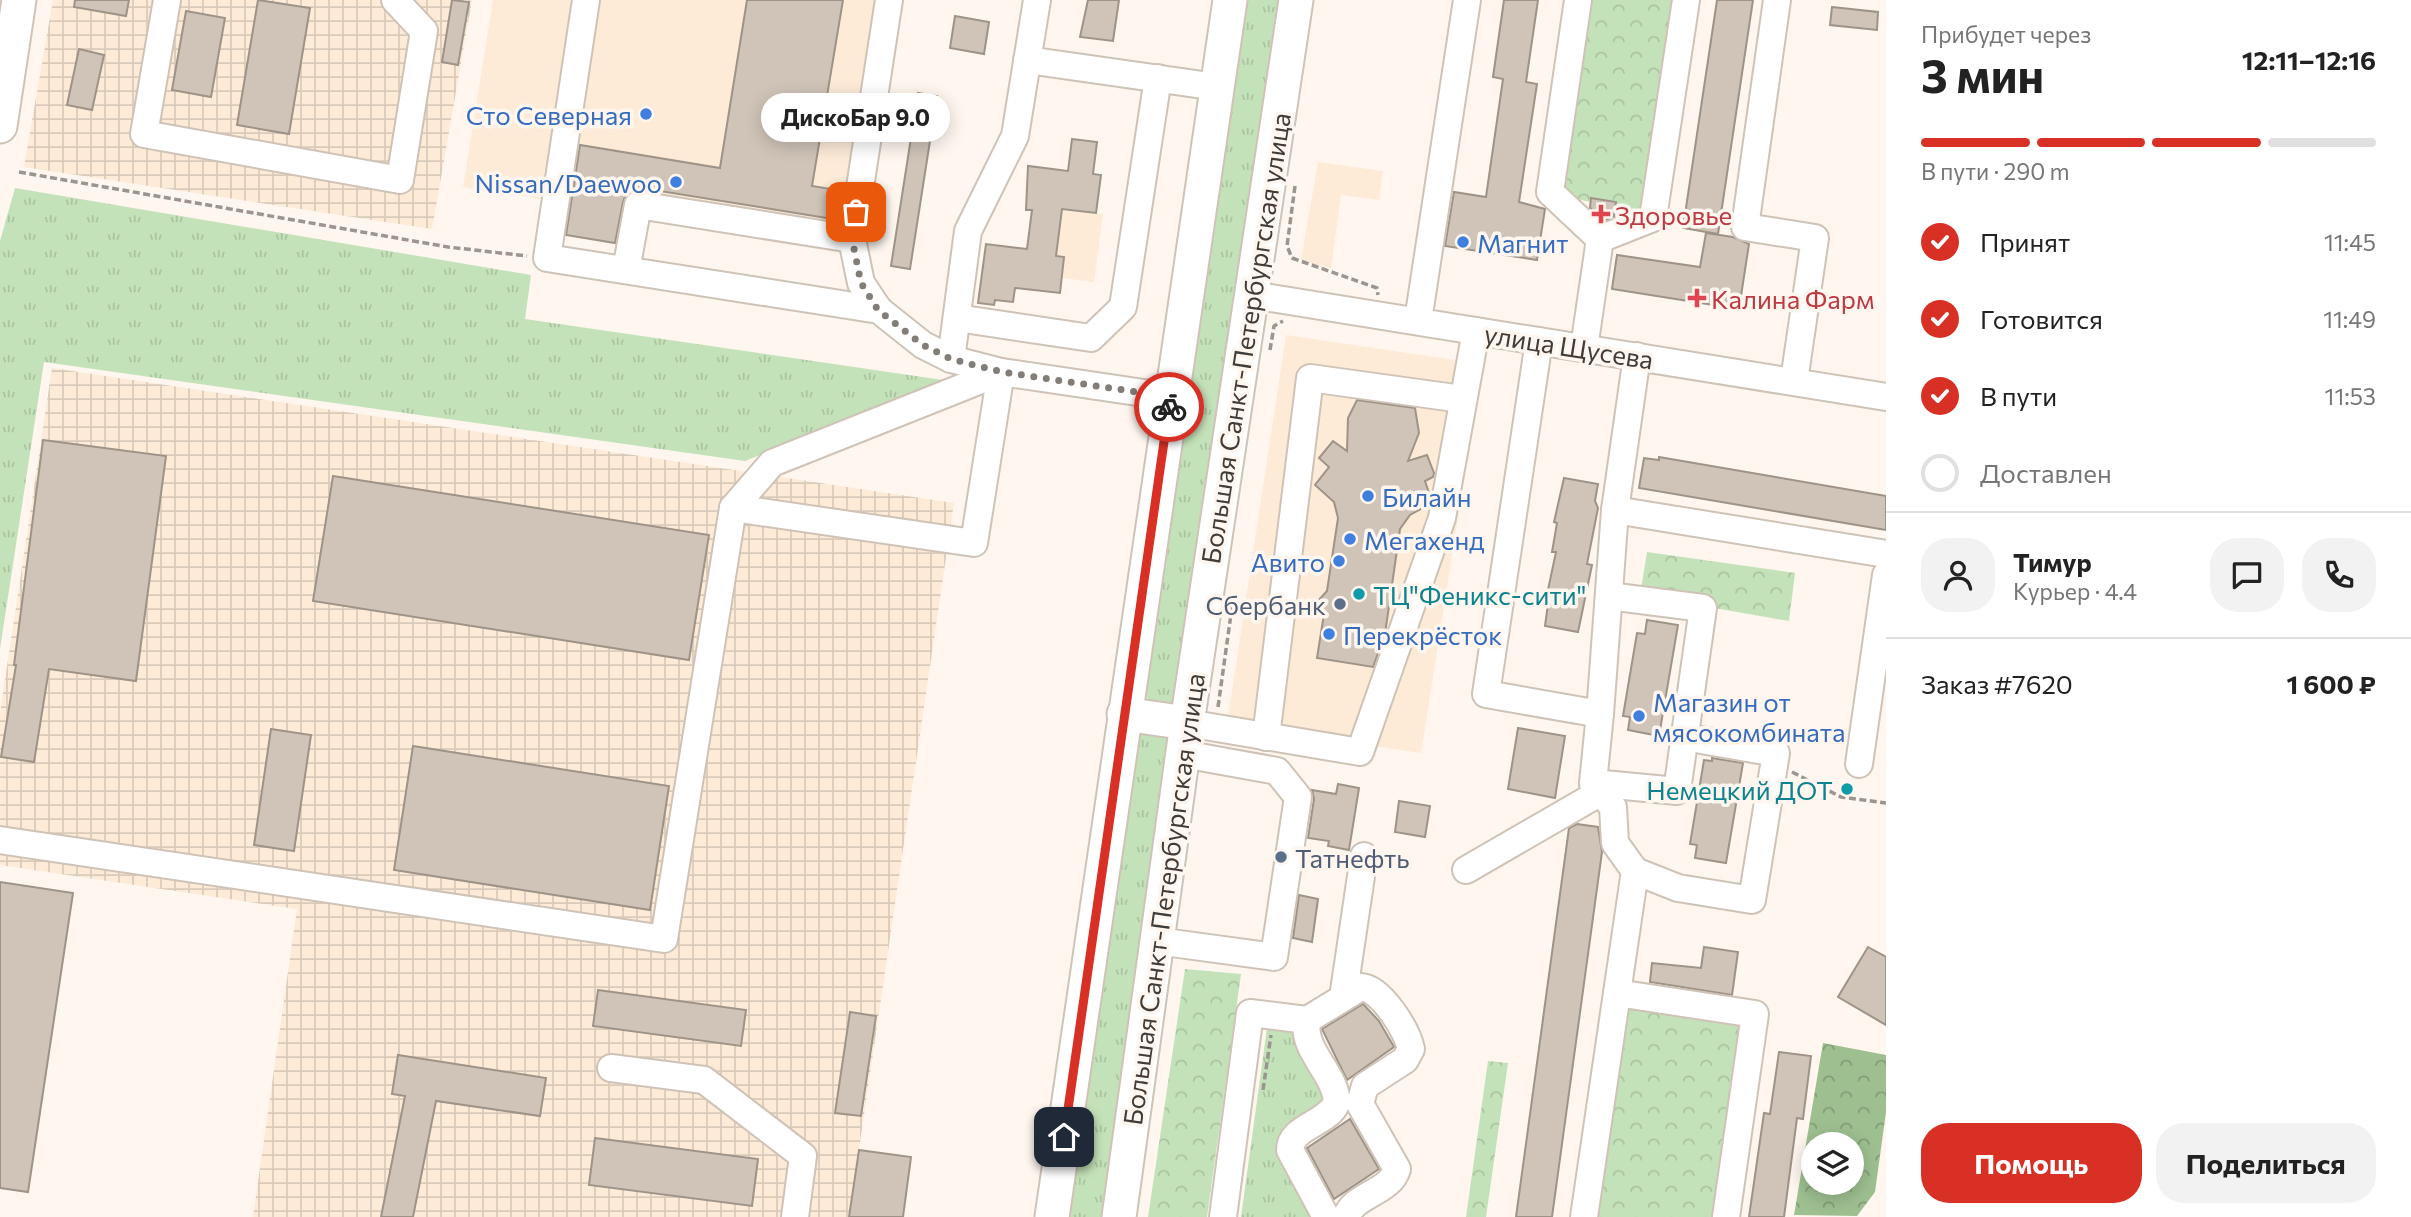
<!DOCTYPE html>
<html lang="ru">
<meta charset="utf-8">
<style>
:root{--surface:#fff;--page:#f2f2f2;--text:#222;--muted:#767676;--line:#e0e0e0;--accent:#d93025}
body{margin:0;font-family:Commissioner,sans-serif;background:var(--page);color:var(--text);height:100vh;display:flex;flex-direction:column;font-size:26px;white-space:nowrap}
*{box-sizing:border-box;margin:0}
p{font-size:23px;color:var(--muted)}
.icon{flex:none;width:38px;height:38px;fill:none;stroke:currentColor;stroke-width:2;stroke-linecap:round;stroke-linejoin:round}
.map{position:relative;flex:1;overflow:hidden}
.panel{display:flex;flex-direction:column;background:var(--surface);width:525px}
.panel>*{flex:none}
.fabs{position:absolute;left:1801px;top:1132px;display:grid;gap:14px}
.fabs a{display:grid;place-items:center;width:63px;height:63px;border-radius:50%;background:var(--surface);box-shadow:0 4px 18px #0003;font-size:35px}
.pin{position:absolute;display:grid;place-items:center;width:60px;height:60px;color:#fff;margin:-30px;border-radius:14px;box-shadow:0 4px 10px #0006}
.courier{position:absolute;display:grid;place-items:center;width:70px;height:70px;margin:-35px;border:5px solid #d93025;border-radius:50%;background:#fff;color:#222;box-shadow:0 2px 9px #0007}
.bubble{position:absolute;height:49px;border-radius:24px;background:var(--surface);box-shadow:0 4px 18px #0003;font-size:23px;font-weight:700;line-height:49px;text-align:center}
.summary em{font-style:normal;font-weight:700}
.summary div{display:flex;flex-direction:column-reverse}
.summary{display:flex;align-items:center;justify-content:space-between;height:119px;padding:0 35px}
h1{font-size:46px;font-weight:700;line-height:52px}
.bar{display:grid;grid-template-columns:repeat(4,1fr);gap:10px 7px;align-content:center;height:84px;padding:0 35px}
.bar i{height:9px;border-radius:5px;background:var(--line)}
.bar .on{background:var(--accent)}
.bar p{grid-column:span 4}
.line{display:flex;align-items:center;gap:18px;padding:0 35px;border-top:2px solid var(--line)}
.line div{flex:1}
.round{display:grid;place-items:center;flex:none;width:74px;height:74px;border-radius:28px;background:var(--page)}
ol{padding:0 35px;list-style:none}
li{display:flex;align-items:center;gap:21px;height:77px}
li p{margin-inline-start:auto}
li .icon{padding:7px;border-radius:50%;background:var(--accent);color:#fff;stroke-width:4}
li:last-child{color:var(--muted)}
li i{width:38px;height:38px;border:4px solid var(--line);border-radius:50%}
.action{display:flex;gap:14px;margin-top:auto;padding:14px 35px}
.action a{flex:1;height:80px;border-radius:28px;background:var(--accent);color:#fff;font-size:28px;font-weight:700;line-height:80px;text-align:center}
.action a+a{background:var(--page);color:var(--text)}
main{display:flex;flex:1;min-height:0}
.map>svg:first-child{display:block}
.built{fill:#fdebd8}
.industrial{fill:url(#industrial-grid)}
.grass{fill:url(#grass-tufts)}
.forest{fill:url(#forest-crowns);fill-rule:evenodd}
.park{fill:url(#park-crowns)}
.building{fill:#d0c4b8;stroke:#9e9387;stroke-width:2}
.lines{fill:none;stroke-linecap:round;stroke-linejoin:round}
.minor-casing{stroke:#cfc3b7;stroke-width:30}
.major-casing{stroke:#cfc3b7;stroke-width:37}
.path{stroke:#9b958f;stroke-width:3.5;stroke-dasharray:7 3.5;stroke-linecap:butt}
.minor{stroke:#fff;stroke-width:26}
.major{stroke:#fff;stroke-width:33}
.done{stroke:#837d77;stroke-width:7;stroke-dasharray:0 12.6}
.route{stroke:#d93025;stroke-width:9}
.shop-dot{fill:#3f7fe0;stroke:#fef6ef;stroke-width:2.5}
.health-dot{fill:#e0444e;stroke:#fef6ef;stroke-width:2.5}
.culture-dot{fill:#0f9aa8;stroke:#fef6ef;stroke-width:2.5}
.service-dot{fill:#5c6f8a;stroke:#fef6ef;stroke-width:2.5}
.labels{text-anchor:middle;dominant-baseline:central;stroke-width:7;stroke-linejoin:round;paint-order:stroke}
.shop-label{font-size:26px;fill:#366cbe;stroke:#fef6ef;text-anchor:start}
.health-label{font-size:26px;fill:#be3a42;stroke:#fef6ef;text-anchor:start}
.street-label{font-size:26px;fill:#413c37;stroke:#fef6ef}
.culture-label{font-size:26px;fill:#0d838f;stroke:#fef6ef;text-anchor:start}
.service-label{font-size:26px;fill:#4e5e75;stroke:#fef6ef;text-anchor:end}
</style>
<main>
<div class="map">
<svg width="1886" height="1217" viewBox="0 0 1886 1217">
<defs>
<pattern id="industrial-grid" width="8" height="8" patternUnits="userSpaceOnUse" patternTransform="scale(1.75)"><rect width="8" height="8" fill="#fdebd8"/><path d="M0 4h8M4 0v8" fill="none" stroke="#dacaba"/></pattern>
<pattern id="grass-tufts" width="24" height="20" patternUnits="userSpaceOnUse" patternTransform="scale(1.75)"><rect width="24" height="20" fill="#c4e2b9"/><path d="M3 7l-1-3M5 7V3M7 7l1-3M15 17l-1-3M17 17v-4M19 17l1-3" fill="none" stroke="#aac3a0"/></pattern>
<pattern id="forest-crowns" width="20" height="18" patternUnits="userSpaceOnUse" patternTransform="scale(1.75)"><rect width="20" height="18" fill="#9ec091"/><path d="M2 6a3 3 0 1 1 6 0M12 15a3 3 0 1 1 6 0" fill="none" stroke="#829d77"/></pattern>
<pattern id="park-crowns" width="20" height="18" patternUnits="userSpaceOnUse" patternTransform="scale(1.75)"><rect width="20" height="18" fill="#c4e2b9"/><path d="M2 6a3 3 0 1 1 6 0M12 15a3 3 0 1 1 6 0" fill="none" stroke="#aac3a0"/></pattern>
</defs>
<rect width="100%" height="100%" fill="#fef6ef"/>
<!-- built -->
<g class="built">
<polygon points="493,0 895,0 855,247 463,187"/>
<polygon points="1318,162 1383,171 1379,200 1341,195 1331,268 1301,261"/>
<polygon points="1054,208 1103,214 1094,282 1062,278 1064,257 1056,256 1061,220 1052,219"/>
<polygon points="1286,335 1482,364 1421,753 1227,724"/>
</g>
<!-- industrial -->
<g class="industrial">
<polygon points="53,0 472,0 432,229 24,167"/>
<polygon points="52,368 954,503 849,1217 253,1217 297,909 0,865 0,713"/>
</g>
<!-- grass -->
<g class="grass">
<polygon points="1239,0 1288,0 1182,699 1158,706 1138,691"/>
<polygon points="15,188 531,275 525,319 950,381 745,461 44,362 0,649 0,241"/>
<polygon points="1157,730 1179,742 1111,1217 1063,1217 1132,735"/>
<polygon points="1267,1028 1297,1032 1322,1086 1321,1104 1296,1123 1311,1217 1241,1217"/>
</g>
<!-- forest -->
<path class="forest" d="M 1823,1043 L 1886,1055 L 1886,1112 L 1875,1192 L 1857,1216 L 1794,1215 ZM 1813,1144 L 1852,1144 L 1852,1183 L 1813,1183 Z"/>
<!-- park -->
<g class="park">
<polygon points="1578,0 1686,0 1653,218 1550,192"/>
<polygon points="1647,552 1795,573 1789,621 1640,595"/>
<polygon points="1185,969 1241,974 1207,1217 1148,1217"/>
<polygon points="1622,998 1751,1017 1723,1217 1590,1217"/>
<polygon points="1488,1061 1508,1063 1486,1217 1466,1217"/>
</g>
<!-- building -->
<g class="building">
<polygon points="75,0 129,0 126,16 74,7"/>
<polygon points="258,0 310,8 289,134 237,125"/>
<polygon points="452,0 469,2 458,65 442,62"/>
<polygon points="747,0 843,0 812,186 843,191 839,220 629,186 623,202 615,243 566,235 580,145 720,168"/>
<polygon points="1088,0 1119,0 1113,41 1080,37"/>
<polygon points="1504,0 1538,0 1526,82 1537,84 1519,202 1545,209 1537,260 1445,246 1454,192 1486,197 1503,79 1493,77"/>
<polygon points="1717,0 1753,0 1718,234 1683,228"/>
<polygon points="1832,7 1878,12 1877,30 1830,25"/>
<polygon points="186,11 225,18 211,97 172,90"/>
<polygon points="955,16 989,22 984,54 950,48"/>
<polygon points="79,49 104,55 92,110 67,105"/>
<polygon points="918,93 937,96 910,269 891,266"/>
<polygon points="1072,139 1097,142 1093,174 1101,175 1096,213 1062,209 1056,256 1064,257 1060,293 1015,288 1013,302 995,300 994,305 978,303 986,244 1027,249 1032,210 1026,210 1028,166 1068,171"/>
<polygon points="1591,198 1616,202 1614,217 1603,221 1590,208"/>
<polygon points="1706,233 1733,237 1749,244 1739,309 1612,289 1617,255 1700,267"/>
<polygon points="1357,400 1415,408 1419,433 1408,461 1427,455 1434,473 1433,477 1425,481 1430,496 1428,505 1410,515 1400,529 1385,634 1373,667 1317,658 1324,614 1317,602 1327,591 1338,518 1334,502 1315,485 1329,467 1319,458 1333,441 1347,451 1348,418"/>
<polygon points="43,440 166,456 136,681 49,669 34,762 1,757 16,665 14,665"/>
<polygon points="1659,457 1886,496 1886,530 1639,488 1644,458 1659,460"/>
<polygon points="333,476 709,535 689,660 313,601"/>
<polygon points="1564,478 1598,484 1595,501 1598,508 1587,564 1592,565 1578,632 1545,626 1548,604 1545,604 1556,552 1552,552 1557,523 1554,522"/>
<polygon points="1647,620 1678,625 1659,736 1628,730 1630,717 1623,716 1637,633 1645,634"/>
<polygon points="1518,728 1565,736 1555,798 1508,789"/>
<polygon points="271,729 311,735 294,851 254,845"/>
<polygon points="413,746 669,786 650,910 394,870"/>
<polygon points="1712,758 1743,763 1726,863 1695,858 1697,845 1690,844 1704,760 1712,761"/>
<polygon points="1338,784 1359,788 1349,850 1328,846 1329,841 1308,838 1314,799 1312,790 1336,794"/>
<polygon points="1399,801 1430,806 1425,837 1395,832"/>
<polygon points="1577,824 1598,827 1602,852 1552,1217 1516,1217 1569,828"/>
<polygon points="0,882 73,893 28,1192 0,1188"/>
<polygon points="1299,895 1318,899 1312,942 1293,938"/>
<polygon points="1704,947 1738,952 1732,995 1650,982 1652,963 1701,968"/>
<polygon points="1868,947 1886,957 1886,1025 1838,997"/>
<polygon points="598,990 746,1010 741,1046 593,1026"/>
<polygon points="1363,1004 1379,1021 1394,1047 1347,1080 1322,1029"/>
<polygon points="850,1012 876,1016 861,1116 835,1113"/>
<polygon points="1779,1052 1811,1056 1803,1119 1797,1118 1784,1217 1749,1217 1764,1113 1770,1114"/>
<polygon points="398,1055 546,1078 540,1116 436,1101 413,1217 381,1217 405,1096 392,1094"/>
<polygon points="1350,1119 1379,1169 1334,1199 1307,1148"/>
<polygon points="595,1138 758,1159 752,1206 589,1185"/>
<polygon points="859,1150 911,1157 903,1217 849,1217"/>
</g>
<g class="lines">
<defs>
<g id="minor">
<polyline points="167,0 144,134 400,180 424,31 395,0"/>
<polyline points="586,0 547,258 879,310 923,345 951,359 1001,372 1171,397"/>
<polyline points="1578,0 1550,192 1600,239"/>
<polyline points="1777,0 1745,227 1815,238 1794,381"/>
<polyline points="1027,60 1217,87"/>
<polyline points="626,270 638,205 852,239"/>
<polyline points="1252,295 1886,397"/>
<polyline points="879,310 861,283 852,239 889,0"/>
<polyline points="957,318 1091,338 1123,307 1158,78"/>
<polyline points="1418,321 1467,0"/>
<polyline points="1539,341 1486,694 1600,714 1593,783 1613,807 1615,843 1635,871 1584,1217"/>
<polyline points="1584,348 1600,239 1653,218 1686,0"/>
<polyline points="951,359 968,231 1015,136 1037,0"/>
<polyline points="733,508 974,543 1001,372"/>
<polyline points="1615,510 1886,554"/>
<polyline points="1600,714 1615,510 1637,356"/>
<polyline points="1187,723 1360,752 1442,518 1476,331"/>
<polyline points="1266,737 1310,378 1462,399"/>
<polyline points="1859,764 1886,575"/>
<polyline points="1593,783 1677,791 1703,608 1609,596"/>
<polyline points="0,840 664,939 733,508 772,463 1001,372"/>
<polyline points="1466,870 1601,792"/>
<polyline points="1635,871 1678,888 1752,900 1776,753 1684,737"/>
<polyline points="1157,941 1274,957 1298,797 1277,771 1183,754"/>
<polyline points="1617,993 1755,1014 1726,1217"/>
<polyline points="1343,998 1364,856"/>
<path d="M 1307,1020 C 1301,1050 1335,1072 1337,1102 C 1329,1124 1290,1126 1290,1150 L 1326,1217"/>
<polyline points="611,1068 704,1080 803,1156 795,1217"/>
<path d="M 1223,1217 L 1250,1013 L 1307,1020 L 1361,987 C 1381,988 1407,1030 1411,1049 L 1405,1060 L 1365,1086 L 1360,1104 L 1397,1169 C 1390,1193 1354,1194 1346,1217"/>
</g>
<g id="major">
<polyline points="0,126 19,0"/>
<polyline points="1124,714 1187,723"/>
<polyline points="1052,1217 1230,0"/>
<polyline points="1119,1217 1187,723 1296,0"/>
</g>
</defs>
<!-- minor casing -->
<use href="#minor" class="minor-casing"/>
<!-- major casing -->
<use href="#major" class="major-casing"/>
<!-- path -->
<g class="path">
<polyline points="19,172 448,247 527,256"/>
<polyline points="1295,186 1287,246 1292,258 1377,288 1378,295"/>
<polyline points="1270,350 1274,326 1283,321"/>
<polyline points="1218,707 1233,600"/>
<polyline points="1792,772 1841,797 1886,803"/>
<polyline points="1263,1090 1271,1035"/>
</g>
<!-- minor -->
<use href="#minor" class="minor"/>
<!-- major -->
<use href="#major" class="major"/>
</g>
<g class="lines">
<!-- done -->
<polyline class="done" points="856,212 852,239 861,283 878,310 923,345 951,359 1002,372 1171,397 1169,407"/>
<!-- route -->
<polyline class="route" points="1064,1137 1169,407"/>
</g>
<!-- markers -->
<g class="shop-dot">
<circle cx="646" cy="114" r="7"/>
<circle cx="676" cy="182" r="7"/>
<circle cx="1463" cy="242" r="7"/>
<circle cx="1368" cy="496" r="7"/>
<circle cx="1350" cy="539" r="7"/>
<circle cx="1339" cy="561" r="7"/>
<circle cx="1329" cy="634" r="7"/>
<circle cx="1639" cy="716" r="7"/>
</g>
<g class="health-dot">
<path d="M1597.5 203.5h7v7h7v7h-7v7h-7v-7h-7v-7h7z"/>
<path d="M1693.5 287.5h7v7h7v7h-7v7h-7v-7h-7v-7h7z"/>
</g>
<g class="culture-dot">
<circle cx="1359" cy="594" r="7"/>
<circle cx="1847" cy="789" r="7"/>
</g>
<g class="service-dot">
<circle cx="1340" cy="604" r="7"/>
<circle cx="1281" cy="857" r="7"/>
</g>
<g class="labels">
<!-- shop labels -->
<g class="shop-label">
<text x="632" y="114" text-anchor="end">Сто Северная</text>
<text x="662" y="182" text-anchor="end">Nissan/Daewoo</text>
<text x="1477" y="242">Магнит</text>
<text x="1382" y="496">Билайн</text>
<text x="1364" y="539">Мегахенд</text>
<text x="1325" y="561" text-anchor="end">Авито</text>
<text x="1343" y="634">Перекрёсток</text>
<text x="1653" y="701">Магазин от<tspan x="1653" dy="30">мясокомбината</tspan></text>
</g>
<!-- health labels -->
<g class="health-label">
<text x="1615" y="214">Здоровье</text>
<text x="1711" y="298">Калина Фарм</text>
</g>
<!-- street labels -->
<g class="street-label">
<text transform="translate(1245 338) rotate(-81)">Большая Санкт-Петербургская улица</text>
<text transform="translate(1569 346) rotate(9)">улица Щусева</text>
<text transform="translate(1163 899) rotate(-82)">Большая Санкт-Петербургская улица</text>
</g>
<!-- culture labels -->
<g class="culture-label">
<text x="1373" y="594">ТЦ"Феникс-сити"</text>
<text x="1833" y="789" text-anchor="end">Немецкий ДОТ</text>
</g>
<!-- service labels -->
<g class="service-label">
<text x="1326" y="604">Сбербанк</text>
<text x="1295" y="857" text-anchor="start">Татнефть</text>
</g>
</g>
</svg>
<div class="fabs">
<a><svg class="icon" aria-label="layers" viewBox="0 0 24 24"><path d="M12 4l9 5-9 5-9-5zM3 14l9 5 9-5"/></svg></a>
</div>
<div class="pin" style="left:856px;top:212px;background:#ea580c"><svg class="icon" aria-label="bag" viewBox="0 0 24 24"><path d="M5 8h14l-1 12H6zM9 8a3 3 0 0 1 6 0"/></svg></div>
<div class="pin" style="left:1064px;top:1137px;background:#1f2937"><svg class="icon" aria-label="home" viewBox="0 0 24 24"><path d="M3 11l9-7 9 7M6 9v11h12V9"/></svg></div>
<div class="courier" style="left:1169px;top:407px"><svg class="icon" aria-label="bike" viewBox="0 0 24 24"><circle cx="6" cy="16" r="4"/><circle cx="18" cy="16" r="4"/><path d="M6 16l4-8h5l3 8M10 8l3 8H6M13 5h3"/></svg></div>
<div class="bubble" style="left:761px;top:93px;width:189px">ДискоБар 9.0</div>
</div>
<section class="panel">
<div class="summary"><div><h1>3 мин</h1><p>Прибудет через</p></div><em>12:11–12:16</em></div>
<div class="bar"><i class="on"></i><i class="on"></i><i class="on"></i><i></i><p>В пути · 290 m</p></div>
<ol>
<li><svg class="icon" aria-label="check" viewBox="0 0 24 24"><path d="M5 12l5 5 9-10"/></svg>Принят<p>11:45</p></li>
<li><svg class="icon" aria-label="check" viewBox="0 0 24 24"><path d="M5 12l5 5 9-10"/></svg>Готовится<p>11:49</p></li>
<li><svg class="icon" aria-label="check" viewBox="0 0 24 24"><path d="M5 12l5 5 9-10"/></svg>В пути<p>11:53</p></li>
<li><i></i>Доставлен</li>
</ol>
<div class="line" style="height:126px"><a class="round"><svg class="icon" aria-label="person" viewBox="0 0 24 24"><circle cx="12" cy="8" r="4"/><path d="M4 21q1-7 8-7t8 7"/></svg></a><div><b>Тимур</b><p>Курьер · 4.4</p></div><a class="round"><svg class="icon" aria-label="chat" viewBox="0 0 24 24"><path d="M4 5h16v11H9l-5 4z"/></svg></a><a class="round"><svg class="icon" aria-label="phone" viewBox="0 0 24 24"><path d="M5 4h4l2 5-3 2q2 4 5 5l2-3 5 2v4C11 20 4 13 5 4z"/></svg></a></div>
<div class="line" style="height:91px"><div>Заказ #7620</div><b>1 600 ₽</b></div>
<div class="action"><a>Помощь</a><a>Поделиться</a></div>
</section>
</main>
